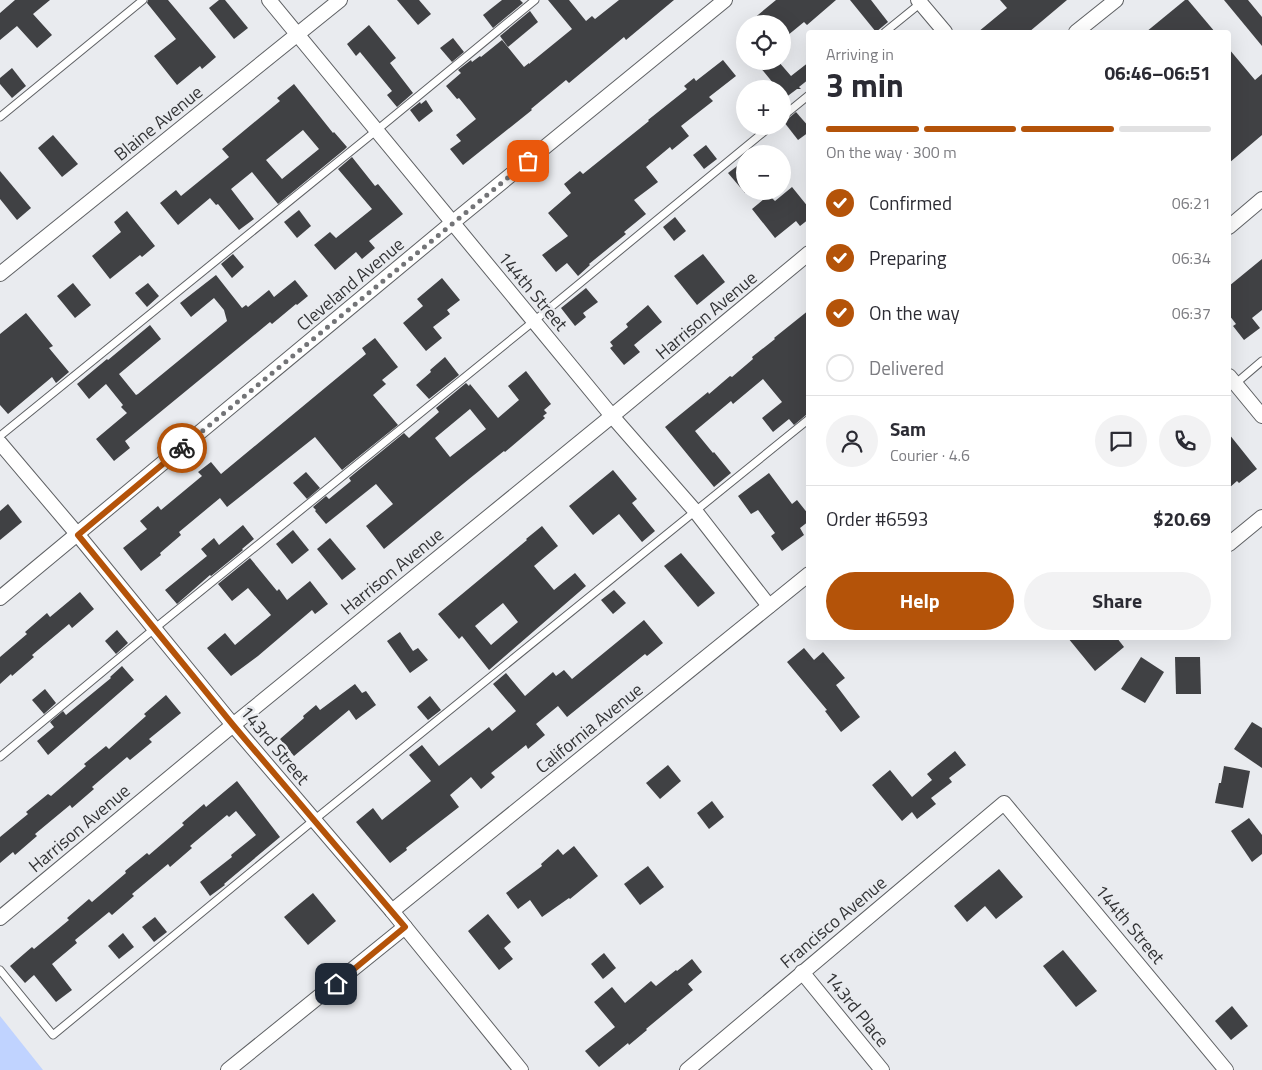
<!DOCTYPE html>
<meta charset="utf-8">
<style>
:root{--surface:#fff;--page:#f2f2f3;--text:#2b2b33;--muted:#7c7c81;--line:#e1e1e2;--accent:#b45309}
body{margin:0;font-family:"Titillium Web",sans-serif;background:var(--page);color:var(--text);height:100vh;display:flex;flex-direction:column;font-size:19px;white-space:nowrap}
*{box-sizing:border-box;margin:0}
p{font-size:16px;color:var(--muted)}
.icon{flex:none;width:28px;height:28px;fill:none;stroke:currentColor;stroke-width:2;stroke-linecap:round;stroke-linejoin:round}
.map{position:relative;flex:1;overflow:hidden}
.side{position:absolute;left:806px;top:30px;width:425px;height:610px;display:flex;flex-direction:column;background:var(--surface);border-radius:5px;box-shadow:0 5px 20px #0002}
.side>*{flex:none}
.tools{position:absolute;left:736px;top:15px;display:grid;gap:10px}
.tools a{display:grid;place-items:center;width:55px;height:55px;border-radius:50%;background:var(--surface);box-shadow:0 5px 20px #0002;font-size:25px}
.pin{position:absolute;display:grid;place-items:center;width:42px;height:42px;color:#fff;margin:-21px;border-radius:10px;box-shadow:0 2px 8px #0006}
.courier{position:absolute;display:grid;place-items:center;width:50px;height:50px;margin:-25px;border:4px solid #b45309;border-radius:50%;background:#fff;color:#222;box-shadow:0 1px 6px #0007}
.head em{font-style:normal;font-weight:700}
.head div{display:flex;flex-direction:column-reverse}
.head{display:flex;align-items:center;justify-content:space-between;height:85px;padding:0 20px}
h1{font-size:32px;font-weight:700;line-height:38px}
.bar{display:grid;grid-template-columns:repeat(4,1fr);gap:8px 5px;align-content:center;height:60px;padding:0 20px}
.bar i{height:6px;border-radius:4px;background:var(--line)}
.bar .selected{background:var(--accent)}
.bar p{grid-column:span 4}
.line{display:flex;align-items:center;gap:12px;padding:0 20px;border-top:1px solid var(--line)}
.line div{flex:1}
.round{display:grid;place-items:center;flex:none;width:52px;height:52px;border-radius:26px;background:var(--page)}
ol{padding:0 20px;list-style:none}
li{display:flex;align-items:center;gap:15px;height:55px}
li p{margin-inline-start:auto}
li .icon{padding:5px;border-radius:50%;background:var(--accent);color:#fff;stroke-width:4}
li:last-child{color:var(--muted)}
li i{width:28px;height:28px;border:2px solid var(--line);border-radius:50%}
.action{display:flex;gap:10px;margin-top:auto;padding:10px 20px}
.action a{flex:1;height:58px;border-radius:30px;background:var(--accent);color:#fff;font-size:20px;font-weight:700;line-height:58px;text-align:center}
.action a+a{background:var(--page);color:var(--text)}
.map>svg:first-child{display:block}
.green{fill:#c0d3ff}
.building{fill:#404144;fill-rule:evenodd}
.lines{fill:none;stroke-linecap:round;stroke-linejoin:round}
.service-casing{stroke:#5f6164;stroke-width:9}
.minor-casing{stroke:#5f6164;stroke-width:16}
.service{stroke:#fff;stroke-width:7}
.minor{stroke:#fff;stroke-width:14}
.done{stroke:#737477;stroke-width:5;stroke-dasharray:0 9}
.route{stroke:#b45309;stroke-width:6}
.labels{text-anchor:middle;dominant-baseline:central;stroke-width:5;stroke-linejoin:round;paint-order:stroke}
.street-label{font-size:18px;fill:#333436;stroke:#e9ebef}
</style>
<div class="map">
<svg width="1262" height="1070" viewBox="0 0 1262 1070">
<rect width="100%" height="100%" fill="#e9ebef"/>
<!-- green -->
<polygon class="green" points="0,1016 43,1070 0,1070"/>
<!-- building -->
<g class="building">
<polygon points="15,0 50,0 33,14 52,35 37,48 17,26 0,40 0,13"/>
<polygon points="148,0 168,0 216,57 202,69 200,66 177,85 154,56 176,39 147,3"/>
<polygon points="219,0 225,0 248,28 234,39 209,8"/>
<polygon points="397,0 419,0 431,14 418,25"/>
<polygon points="502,0 520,0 523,3 493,28 483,15"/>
<polygon points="548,0 569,0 586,21 592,16 595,19 619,0 674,0 626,40 624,37 569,83 566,80 531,109 532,110 463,165 450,149 461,141 456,135 476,119 459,98 457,99 446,86 461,73 458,70 471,60 472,62 480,56 481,57 502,40 524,67 529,63 529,64 572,29"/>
<polygon points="776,0 836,0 807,25 804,22 782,40 782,24 747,24"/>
<polygon points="850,0 871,0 888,22 876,32"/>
<polygon points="1000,0 1067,0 1029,32 978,32 1007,8"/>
<polygon points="1185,0 1188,0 1215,32 1146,32"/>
<polygon points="1224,0 1248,0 1262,17 1262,46"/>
<polygon points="530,11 538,22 508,47 500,36"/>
<polygon points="369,25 396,58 390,63 413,93 397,107 387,95 392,91 360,52 356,56 347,44"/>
<polygon points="453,38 464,52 452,62 440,48"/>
<polygon points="1229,49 1255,80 1262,74 1262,135 1229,163"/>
<polygon points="723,60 736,76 709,97 713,101 681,126 689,136 672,150 670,147 646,167 658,182 634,200 646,214 624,232 626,234 589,264 590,265 578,276 567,263 556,272 542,255 568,236 548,213 571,193 564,184 580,171 583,174 649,121 648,120 687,89 684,86 694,78 696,81"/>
<polygon points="755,61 778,61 791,76 809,62 809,79 799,87 801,89 797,89 785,98 790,104 782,110 782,89 778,89"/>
<polygon points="12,68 26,86 12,98 0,84 0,78"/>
<path d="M 294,84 L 333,133 L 334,132 L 347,147 L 345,149 L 278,204 L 252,172 L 231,189 L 254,219 L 239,230 L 218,204 L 216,205 L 210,198 L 178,225 L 160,203 L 176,190 L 181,196 L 229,157 L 222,149 L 280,101 L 277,98 ZM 303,130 L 319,149 L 282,179 L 266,160 Z"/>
<polygon points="426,100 433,111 419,122 410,110 420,102 421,104"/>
<polygon points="796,112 809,127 809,132 798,140 784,122"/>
<polygon points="53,135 78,164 62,177 38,148"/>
<polygon points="706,145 717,159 704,169 693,155"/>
<polygon points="352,157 375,186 378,184 403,214 369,241 375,248 362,259 356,252 335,270 314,245 330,232 336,238 372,209 338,169"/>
<polygon points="745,160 745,193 728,173"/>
<polygon points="0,171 31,208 17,220 0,199"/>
<polygon points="792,187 809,208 809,219 800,226 796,221 775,238 752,209 769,195 775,201"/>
<polygon points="299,210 311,226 297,238 284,222"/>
<polygon points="127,211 155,246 142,257 140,255 110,279 92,256 121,232 114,222"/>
<polygon points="675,217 686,231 674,241 663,227"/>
<polygon points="233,254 244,267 232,278 221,264"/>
<polygon points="703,254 725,282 697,305 674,276"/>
<polygon points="1262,259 1262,310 1252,318 1260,328 1244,340 1233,326 1236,324 1229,315 1229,286"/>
<polygon points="216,275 242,308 246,305 248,307 269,290 274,297 295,280 308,296 297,305 296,304 272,324 270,322 125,441 130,448 114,461 96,439 127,413 121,407 123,405 106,384 89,399 77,384 107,359 108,360 150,325 161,339 119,374 136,395 138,394 227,321 224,310 214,298 191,317 180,303"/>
<polygon points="442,278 460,300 447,310 450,314 433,327 442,338 426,351 403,323 423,306 417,299"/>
<polygon points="73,283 91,305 75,318 57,296"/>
<polygon points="148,283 159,296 147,307 135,293"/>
<polygon points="586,288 598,302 583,313 586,317 575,326 561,308"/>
<polygon points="648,305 662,322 634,345 640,352 624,365 610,348 613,346 610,342 628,327 626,324"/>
<polygon points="809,310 809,414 806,415 794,425 789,419 773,432 762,418 782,402 763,379 733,404 731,401 695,431 713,453 714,452 731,473 714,487 665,427 708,392 709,394 730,376 732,377 753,359 752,357 775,339 774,338"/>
<polygon points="26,313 53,346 49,348 69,372 56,383 52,377 8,414 0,405 0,334"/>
<polygon points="375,338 398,367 382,380 386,384 373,395 398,425 342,470 315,437 227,507 220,498 179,532 181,535 160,553 161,555 141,571 123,548 147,529 140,521 158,506 161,510 202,476 198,472 211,462 221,474 366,354 362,348"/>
<polygon points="445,357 459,375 429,399 416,385 431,372 430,370"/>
<path d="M 526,371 L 551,404 L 544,410 L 547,413 L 543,416 L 545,418 L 505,452 L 504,451 L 469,479 L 384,549 L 366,526 L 393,504 L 376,484 L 326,524 L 315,511 L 316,510 L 313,507 L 326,496 L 329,499 L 351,481 L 349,478 L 404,433 L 409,438 L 439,412 L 436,408 L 466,383 L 469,386 L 470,384 L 498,418 L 519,400 L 508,386 ZM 470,409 L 486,429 L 450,457 L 435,438 Z"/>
<polygon points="1229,434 1257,469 1239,483 1237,481 1229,488"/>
<polygon points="613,470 637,499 632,503 655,531 642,542 619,514 593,535 569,506"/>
<polygon points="306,472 320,488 307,499 293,483"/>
<polygon points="769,473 792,504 797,500 809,515 809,521 800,528 804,535 782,551 771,536 775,533 758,510 751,514 738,496"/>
<polygon points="8,504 22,522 0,540 0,511"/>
<polygon points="243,525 254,539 242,549 243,550 211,576 210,575 177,604 165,590 207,556 201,549 214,538 219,545"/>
<path d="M 542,526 L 558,546 L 534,566 L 554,590 L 575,573 L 586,586 L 489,670 L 462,636 L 459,639 L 438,614 L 527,540 L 526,539 ZM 503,603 L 518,622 L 491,645 L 475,626 Z"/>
<polygon points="293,530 309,550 292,564 276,544"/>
<polygon points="330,538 356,569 342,580 317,549"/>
<polygon points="681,553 715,593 698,607 664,566"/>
<polygon points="250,558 277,591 279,589 287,600 310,581 328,604 315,614 312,610 258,656 231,676 207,648 225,633 235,645 271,615 248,588 232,601 218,584"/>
<polygon points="614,590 626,603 613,614 601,600"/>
<polygon points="80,592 94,609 72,628 69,624 32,655 34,657 12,676 11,674 0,684 0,657 27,634 25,632 47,613 50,617"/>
<polygon points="644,620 663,643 647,656 645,654 567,717 558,706 536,724 545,735 528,749 526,745 491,773 495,777 481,789 471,777 450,795 459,807 406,848 407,850 390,863 356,822 373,808 382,820 431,781 409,755 422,745 439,766 489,727 492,731 516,711 493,684 506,673 525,696 553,672 556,676 564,670 572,679"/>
<polygon points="117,630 128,643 116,654 105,641"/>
<polygon points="400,632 413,651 418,648 428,660 410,673 387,641"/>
<polygon points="1068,638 1117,638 1124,647 1095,671"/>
<polygon points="804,648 814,660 823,652 845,678 836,685 860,717 841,732 825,711 827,710 787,662"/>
<polygon points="1141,657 1164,672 1145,703 1121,689"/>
<polygon points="1175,657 1200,657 1201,694 1176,694"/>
<polygon points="122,666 134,680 48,755 37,741 54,727 50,722 63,711 66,715 111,678 110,677"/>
<polygon points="355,684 362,693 366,691 376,705 356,720 349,710 294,756 280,739 304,718 303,716 316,705 320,710"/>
<polygon points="45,689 56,703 44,714 32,700"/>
<polygon points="166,695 181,713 149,739 152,742 130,760 127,757 92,787 94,789 72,808 70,805 35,834 37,836 15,855 13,852 0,863 0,837 28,814 26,812 48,794 51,796 86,766 84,764 106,746 109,749 146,716 144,714"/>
<polygon points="430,696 441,710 428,720 417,707"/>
<polygon points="1252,722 1262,728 1262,768 1234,749"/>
<polygon points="955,751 966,765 949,778 952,782 931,798 936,804 917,819 912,812 902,821 872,785 890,770 912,797 932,780 927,774"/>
<polygon points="668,765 681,781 660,799 646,783"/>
<polygon points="1224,766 1250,771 1243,808 1215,803 1219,783 1221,783"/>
<polygon points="237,781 280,837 224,884 225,885 210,896 200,882 232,857 231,855 256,835 236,811 229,817 227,815 190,846 192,848 170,867 168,864 132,894 134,896 112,915 109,912 75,940 77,943 52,964 72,990 56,1002 34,975 25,983 10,966 32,947 34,949 69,920 67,918 89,899 92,902 126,873 125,871 147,853 149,855 184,825 182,823 204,804 206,807"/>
<polygon points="712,801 724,817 709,829 697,813"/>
<polygon points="1249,818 1262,835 1262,854 1252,862 1231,831"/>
<polygon points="574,846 598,876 570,899 569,898 542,917 530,900 518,909 506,893 542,866 541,864 558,849 563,855"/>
<polygon points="648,866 664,887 640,905 624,884"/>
<polygon points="999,869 1023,897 996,919 985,906 967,922 954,906"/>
<polygon points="313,893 336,921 308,945 284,917"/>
<polygon points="488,914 511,942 504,948 513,959 499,970 468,931"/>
<polygon points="155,917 167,932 154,942 142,927"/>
<polygon points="123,933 134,947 119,959 108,946"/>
<polygon points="1063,950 1097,991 1076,1007 1043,966"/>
<polygon points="604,953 616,968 603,979 591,964"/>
<polygon points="692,959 702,972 688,984 693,990 646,1029 647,1030 629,1045 628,1043 599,1067 585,1051 615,1027 594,1002 612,987 625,1003 651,981 656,986 676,970 677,971"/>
<polygon points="1232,1006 1248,1026 1231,1040 1215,1021"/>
</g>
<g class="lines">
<defs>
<g id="service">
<polyline points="885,32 922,2"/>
<polyline points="0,117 143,0"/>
<polyline points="782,117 809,95"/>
<polyline points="1235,384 1262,361"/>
<polyline points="0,436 377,130 535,0"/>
<polyline points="0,757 154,629 534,321 771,126"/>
<polyline points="0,970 53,1035 314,820 809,419"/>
</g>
<g id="minor">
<polyline points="269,0 612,416 696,512 769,606"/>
<polyline points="918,0 945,32"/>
<polyline points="1076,32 1116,0"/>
<polyline points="1229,227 1262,199"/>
<polyline points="0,274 340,0"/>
<polyline points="1229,376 1262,416"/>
<polyline points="0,443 78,535 233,725 392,911 521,1070"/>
<polyline points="1229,544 1262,517"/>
<polyline points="0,598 452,223 725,0"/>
<polyline points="392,911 809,574"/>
<polyline points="0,918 233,725 612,416 809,253"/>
<polyline points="802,972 882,1070"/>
<polyline points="228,1070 405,927"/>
<polyline points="687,1070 1004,803 1226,1070"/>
</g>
</defs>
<!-- service casing -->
<use href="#service" class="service-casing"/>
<!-- minor casing -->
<use href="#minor" class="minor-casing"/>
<!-- service -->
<use href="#service" class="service"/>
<!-- minor -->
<use href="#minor" class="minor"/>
</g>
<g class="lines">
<!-- done -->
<polyline class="done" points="182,448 528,161"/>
<!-- route -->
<polyline class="route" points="182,448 78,535 233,725 405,927 336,984"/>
</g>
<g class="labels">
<!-- street labels -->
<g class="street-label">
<text transform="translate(158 123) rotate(-39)">Blaine Avenue</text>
<text transform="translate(350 284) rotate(-40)">Cleveland Avenue</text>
<text transform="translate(533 291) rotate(50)">144th Street</text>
<text transform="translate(706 315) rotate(-40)">Harrison Avenue</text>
<text transform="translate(392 571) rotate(-39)">Harrison Avenue</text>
<text transform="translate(589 728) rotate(-39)">California Avenue</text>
<text transform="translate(275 745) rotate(50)">143rd Street</text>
<text transform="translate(79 828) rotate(-40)">Harrison Avenue</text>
<text transform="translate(833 922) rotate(-40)">Francisco Avenue</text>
<text transform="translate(1130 924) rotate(50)">144th Street</text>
<text transform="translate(857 1009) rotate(51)">143rd Place</text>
</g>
</g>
</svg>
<div class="tools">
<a><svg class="icon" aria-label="locate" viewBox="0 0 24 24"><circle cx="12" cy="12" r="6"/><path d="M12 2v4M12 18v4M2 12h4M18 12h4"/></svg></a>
<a>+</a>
<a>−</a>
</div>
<div class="pin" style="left:528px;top:161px;background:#ea580c"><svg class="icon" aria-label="bag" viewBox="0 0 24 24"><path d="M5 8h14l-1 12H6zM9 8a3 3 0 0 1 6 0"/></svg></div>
<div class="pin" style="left:336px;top:984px;background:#1f2937"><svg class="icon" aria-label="home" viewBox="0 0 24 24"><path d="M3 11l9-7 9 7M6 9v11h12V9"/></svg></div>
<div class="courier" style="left:182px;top:448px"><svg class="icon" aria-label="bike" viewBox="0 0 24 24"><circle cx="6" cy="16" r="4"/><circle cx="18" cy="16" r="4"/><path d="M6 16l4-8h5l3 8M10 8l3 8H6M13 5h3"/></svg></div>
<section class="side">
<div class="head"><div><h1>3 min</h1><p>Arriving in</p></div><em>06:46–06:51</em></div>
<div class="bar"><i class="selected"></i><i class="selected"></i><i class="selected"></i><i></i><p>On the way · 300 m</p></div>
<ol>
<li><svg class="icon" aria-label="check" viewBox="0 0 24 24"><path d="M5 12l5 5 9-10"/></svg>Confirmed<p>06:21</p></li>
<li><svg class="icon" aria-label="check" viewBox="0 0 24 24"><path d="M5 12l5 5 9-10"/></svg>Preparing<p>06:34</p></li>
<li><svg class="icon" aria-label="check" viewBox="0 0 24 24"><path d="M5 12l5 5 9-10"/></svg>On the way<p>06:37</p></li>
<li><i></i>Delivered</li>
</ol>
<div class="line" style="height:90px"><a class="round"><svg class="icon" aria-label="person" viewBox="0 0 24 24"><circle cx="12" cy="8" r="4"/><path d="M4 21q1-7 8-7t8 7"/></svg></a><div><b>Sam</b><p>Courier · 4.6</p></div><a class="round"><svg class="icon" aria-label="chat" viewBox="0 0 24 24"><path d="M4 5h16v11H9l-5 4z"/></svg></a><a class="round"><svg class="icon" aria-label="phone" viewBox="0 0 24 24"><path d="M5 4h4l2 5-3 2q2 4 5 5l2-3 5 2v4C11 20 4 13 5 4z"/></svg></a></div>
<div class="line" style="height:65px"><div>Order #6593</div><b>$20.69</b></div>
<div class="action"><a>Help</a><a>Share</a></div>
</section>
</div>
